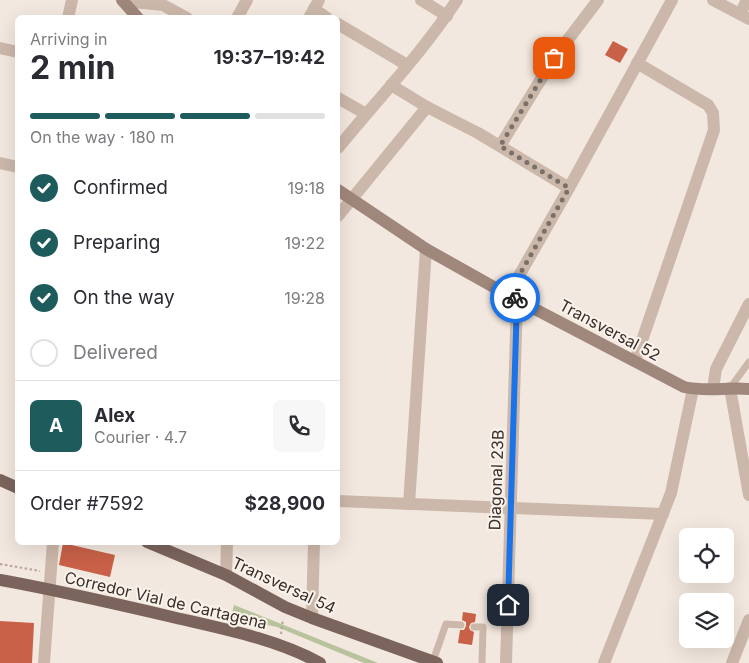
<!DOCTYPE html>
<meta charset="utf-8">
<style>
:root{--surface:#fff;--page:#f7f7f7;--text:#2b2b33;--muted:#7c7c81;--line:#e1e1e2;--accent:#1e5b5c}
body{margin:0;font-family:Inter,sans-serif;background:var(--page);color:var(--text);height:100vh;display:flex;flex-direction:column;font-size:19px;white-space:nowrap}
*{box-sizing:border-box;margin:0}
p{font-size:16px;color:var(--muted)}
.icon{flex:none;width:28px;height:28px;fill:none;stroke:currentColor;stroke-width:2;stroke-linecap:round;stroke-linejoin:round}
.map{position:relative;flex:1;overflow:hidden}
.drawer{position:absolute;left:15px;top:15px;width:325px;height:530px;display:flex;flex-direction:column;background:var(--surface);border-radius:8px;box-shadow:0 5px 20px #0002}
.drawer>*{flex:none}
.buttons{position:absolute;left:679px;top:528px;display:grid;gap:10px}
.buttons a{display:grid;place-items:center;width:55px;height:55px;border-radius:8px;background:var(--surface);box-shadow:0 5px 20px #0002;font-size:25px}
.pin{position:absolute;display:grid;place-items:center;width:42px;height:42px;color:#fff;margin:-21px;border-radius:10px;box-shadow:0 2px 8px #0006}
.courier{position:absolute;display:grid;place-items:center;width:50px;height:50px;margin:-25px;border:4px solid #1a73e8;border-radius:50%;background:#fff;color:#222;box-shadow:0 1px 6px #0007}
.summary em{font-style:normal;font-weight:700}
.summary div{display:flex;flex-direction:column-reverse}
.summary{display:flex;align-items:center;justify-content:space-between;height:85px;padding:0 15px}
h1{font-size:32px;font-weight:700;line-height:38px}
.bar{display:grid;grid-template-columns:repeat(4,1fr);gap:8px 5px;align-content:center;height:60px;padding:0 15px}
.bar i{height:6px;border-radius:4px;background:var(--line)}
.bar .on{background:var(--accent)}
.bar p{grid-column:span 4}
.line{display:flex;align-items:center;gap:12px;padding:0 15px;border-top:1px solid var(--line)}
.line div{flex:1}
.round{display:grid;place-items:center;flex:none;width:52px;height:52px;border-radius:8px;background:var(--page)}
ol{padding:0 15px;list-style:none}
li{display:flex;align-items:center;gap:15px;height:55px}
li p{margin-inline-start:auto}
li .icon{padding:5px;border-radius:50%;background:var(--accent);color:#fff;stroke-width:4}
li:last-child{color:var(--muted)}
li i{width:28px;height:28px;border:2px solid var(--line);border-radius:50%}
.map>svg:first-child{display:block}
.green{fill:#b8c39e}
.building{fill:#c86148}
.lines{fill:none;stroke-linecap:round;stroke-linejoin:round}
.path{stroke:#b8a294;stroke-width:2;stroke-dasharray:2.5 2.5;stroke-linecap:butt}
.lane{stroke:#ccb8aa;stroke-width:7}
.street{stroke:#ccb8aa;stroke-width:12}
.secondary{stroke:#a0877b;stroke-width:12}
.primary{stroke:#7b645b;stroke-width:12}
.done{stroke:#7a6f69;stroke-width:5;stroke-dasharray:0 9}
.route{stroke:#1a73e8;stroke-width:6}
.labels{text-anchor:middle;dominant-baseline:central;stroke-width:4;stroke-linejoin:round;paint-order:stroke}
.street-label{font-size:16px;fill:#392e2a;stroke:#faf3eb}
</style>
<div class="map">
<svg width="749" height="663" viewBox="0 0 749 663">
<rect width="100%" height="100%" fill="#f3e8df"/>
<!-- green -->
<polygon class="green" points="234,605 378,663 364,663 277,627 231,617"/>
<!-- building -->
<g class="building">
<polygon points="613,41 628,49 620,63 605,55"/>
<polygon points="63,543 115,555 110,577 59,565"/>
<polygon points="463,612 476,614 475,622 471,623 469,627 470,630 474,632 472,645 458,643 460,630 464,630 466,626 466,622 462,620"/>
<polygon points="0,621 34,623 32,663 0,663"/>
</g>
<g class="lines">
<!-- path -->
<g class="path">
<polyline points="0,564 40,571"/>
<polyline points="287,595 288,584 301,590"/>
<polyline points="281,634 283,619"/>
</g>
<!-- lane -->
<g class="lane">
<polyline points="730,388 749,362"/>
<polyline points="474,627 483,627 482,663"/>
<polyline points="433,661 446,624 461,625"/>
</g>
<!-- street -->
<g class="street">
<polyline points="421,0 447,16"/>
<polyline points="713,0 749,19"/>
<polyline points="123,1 163,5 187,18"/>
<polyline points="314,9 327,18"/>
<polyline points="740,14 747,0"/>
<polyline points="68,18 72,0"/>
<polyline points="237,18 247,0"/>
<polyline points="309,18 319,0"/>
<polyline points="338,24 407,65"/>
<polyline points="0,48 18,52"/>
<polyline points="391,85 427,107 478,133 569,188"/>
<polyline points="338,98 366,114"/>
<polyline points="500,146 554,58 598,0"/>
<path d="M 338,148 C 378,99 422,53 457,0"/>
<polyline points="0,163 18,167"/>
<polyline points="338,216 427,107"/>
<polyline points="508,295 569,188 672,0"/>
<polyline points="635,361 714,130 713,113 708,105 637,63"/>
<polyline points="730,388 749,495"/>
<polyline points="713,389 716,369 749,304"/>
<polyline points="338,501 663,514"/>
<polyline points="409,504 426,249"/>
<polyline points="226,575 227,542"/>
<polyline points="312,618 314,542"/>
<polyline points="44,663 53,542"/>
<polyline points="506,663 517,299"/>
<polyline points="604,663 671,493 693,389"/>
<polyline points="732,663 749,620"/>
</g>
<!-- secondary -->
<g class="secondary">
<polyline points="122,0 138,18"/>
<path d="M 338,190 L 426,249 L 508,295 L 684,387 C 706,392 727,387 749,389"/>
</g>
<!-- primary -->
<g class="primary">
<polyline points="0,480 18,488"/>
<polyline points="147,542 226,575 285,607 312,618 437,663"/>
<path d="M 0,580 C 56,590 112,603 168,616 C 219,628 274,638 320,663"/>
</g>
</g>
<g class="lines">
<!-- done -->
<polyline class="done" points="515,298 508,295 569,188 500,146 554,58"/>
<!-- route -->
<polyline class="route" points="508,605 517,299 515,298"/>
</g>
<g class="labels">
<!-- street labels -->
<g class="street-label">
<text transform="translate(610 330) rotate(28)">Transversal 52</text>
<text transform="translate(496 480) rotate(-88)">Diagonal 23B</text>
<text transform="translate(284 585) rotate(25)">Transversal 54</text>
<text transform="translate(166 600) rotate(13)">Corredor Vial de Cartagena</text>
</g>
</g>
</svg>
<div class="buttons">
<a><svg class="icon" aria-label="locate" viewBox="0 0 24 24"><circle cx="12" cy="12" r="6"/><path d="M12 2v4M12 18v4M2 12h4M18 12h4"/></svg></a>
<a><svg class="icon" aria-label="layers" viewBox="0 0 24 24"><path d="M12 4l9 5-9 5-9-5zM3 14l9 5 9-5"/></svg></a>
</div>
<div class="pin" style="left:554px;top:58px;background:#ea580c"><svg class="icon" aria-label="bag" viewBox="0 0 24 24"><path d="M5 8h14l-1 12H6zM9 8a3 3 0 0 1 6 0"/></svg></div>
<div class="pin" style="left:508px;top:605px;background:#1f2937"><svg class="icon" aria-label="home" viewBox="0 0 24 24"><path d="M3 11l9-7 9 7M6 9v11h12V9"/></svg></div>
<div class="courier" style="left:515px;top:298px"><svg class="icon" aria-label="bike" viewBox="0 0 24 24"><circle cx="6" cy="16" r="4"/><circle cx="18" cy="16" r="4"/><path d="M6 16l4-8h5l3 8M10 8l3 8H6M13 5h3"/></svg></div>
<section class="drawer">
<div class="summary"><div><h1>2 min</h1><p>Arriving in</p></div><em>19:37–19:42</em></div>
<div class="bar"><i class="on"></i><i class="on"></i><i class="on"></i><i></i><p>On the way · 180 m</p></div>
<ol>
<li><svg class="icon" aria-label="check" viewBox="0 0 24 24"><path d="M5 12l5 5 9-10"/></svg>Confirmed<p>19:18</p></li>
<li><svg class="icon" aria-label="check" viewBox="0 0 24 24"><path d="M5 12l5 5 9-10"/></svg>Preparing<p>19:22</p></li>
<li><svg class="icon" aria-label="check" viewBox="0 0 24 24"><path d="M5 12l5 5 9-10"/></svg>On the way<p>19:28</p></li>
<li><i></i>Delivered</li>
</ol>
<div class="line" style="height:90px"><b class="round" style="background:var(--accent);color:#fff">A</b><div><b>Alex</b><p>Courier · 4.7</p></div><a class="round"><svg class="icon" aria-label="phone" viewBox="0 0 24 24"><path d="M5 4h4l2 5-3 2q2 4 5 5l2-3 5 2v4C11 20 4 13 5 4z"/></svg></a></div>
<div class="line" style="height:65px"><div>Order #7592</div><b>$28,900</b></div>
</section>
</div>
